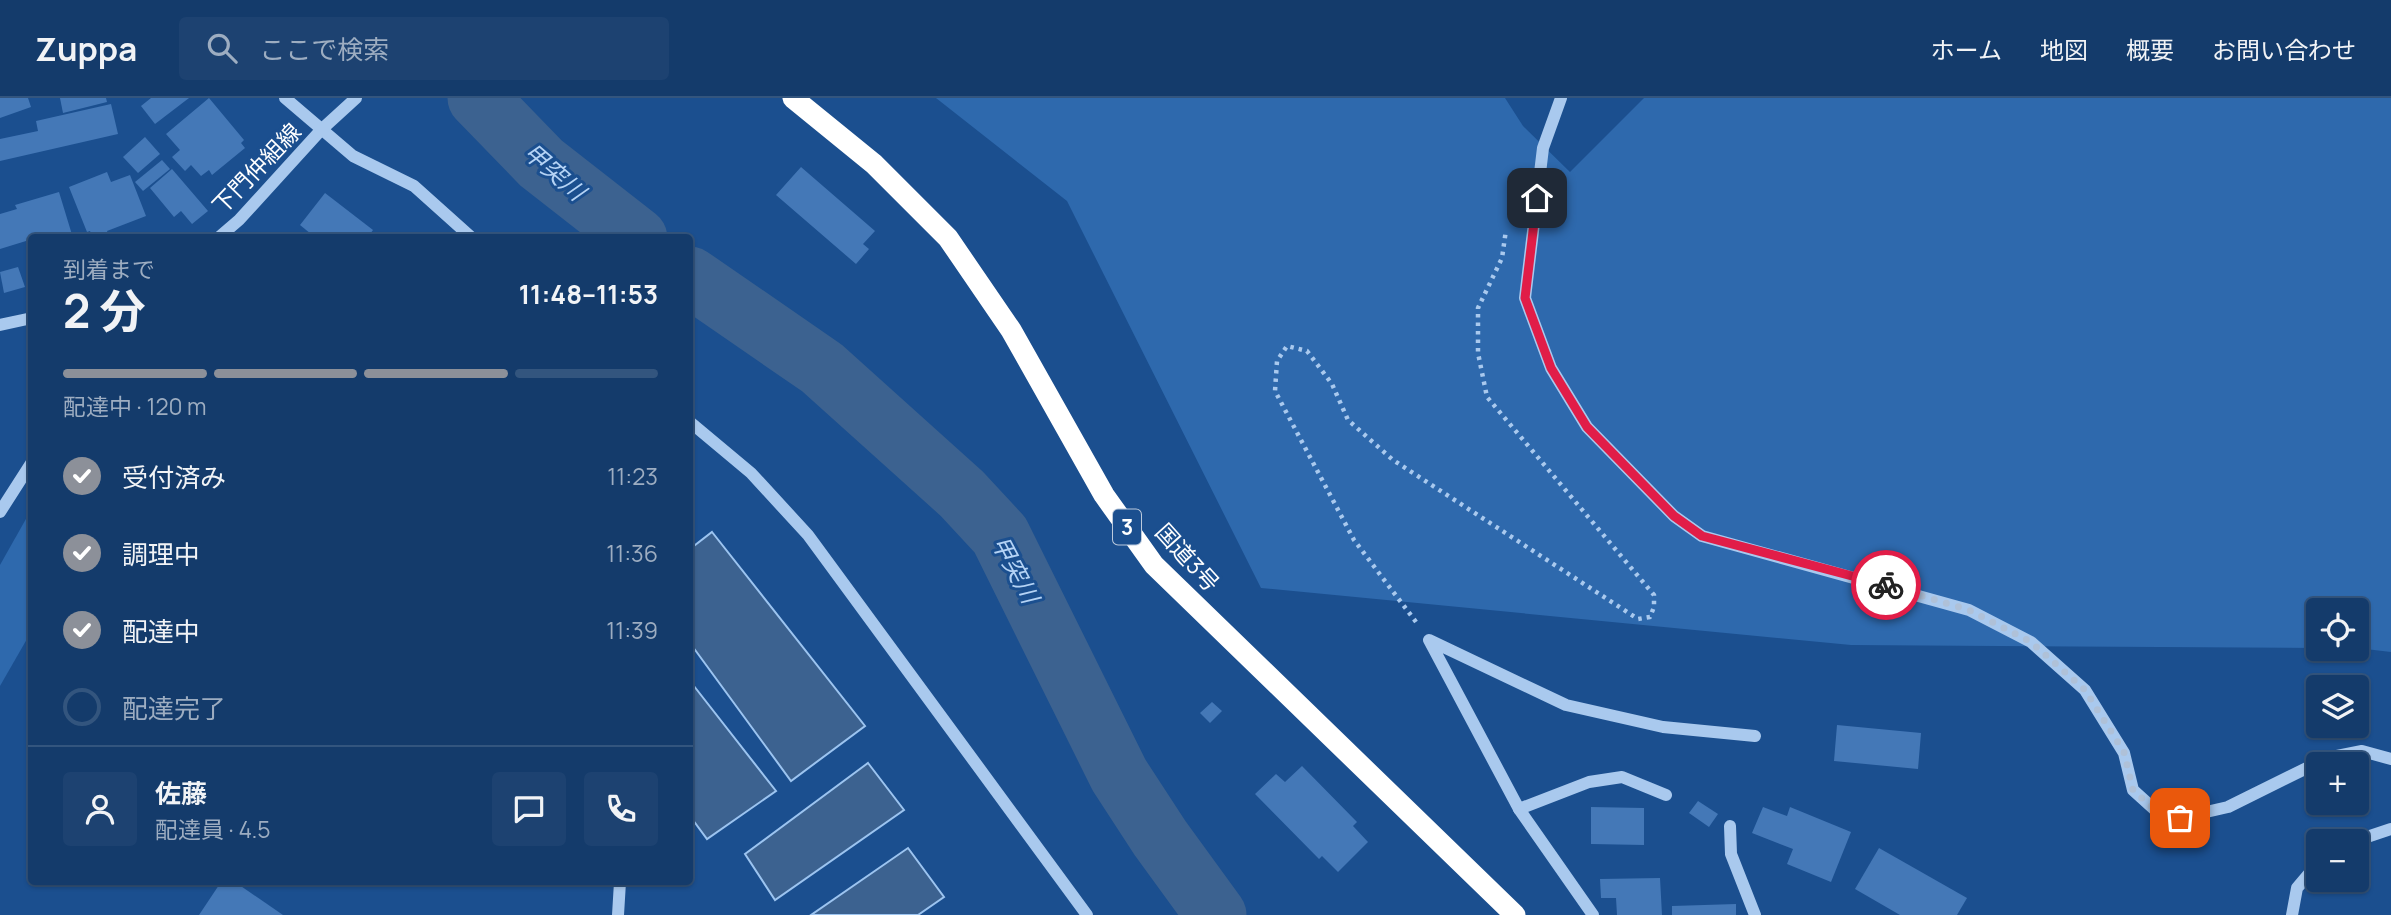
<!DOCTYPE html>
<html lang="ja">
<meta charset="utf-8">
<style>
:root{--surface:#143b6b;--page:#1d4271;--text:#f1f3f6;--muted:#9dadc1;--line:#33557e;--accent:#8c9099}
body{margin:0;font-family:Manrope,"Noto Sans JP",sans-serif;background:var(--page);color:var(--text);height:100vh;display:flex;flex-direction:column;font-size:26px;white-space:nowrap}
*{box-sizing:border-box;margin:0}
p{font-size:23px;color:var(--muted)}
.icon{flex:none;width:38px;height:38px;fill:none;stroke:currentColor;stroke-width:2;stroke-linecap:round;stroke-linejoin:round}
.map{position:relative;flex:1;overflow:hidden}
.details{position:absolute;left:28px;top:136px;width:665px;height:651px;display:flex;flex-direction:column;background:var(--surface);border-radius:7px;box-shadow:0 2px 5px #0004,0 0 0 2px var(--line)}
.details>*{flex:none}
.controls{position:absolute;left:2306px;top:500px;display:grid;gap:14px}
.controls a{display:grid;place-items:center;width:63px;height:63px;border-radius:7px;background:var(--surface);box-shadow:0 2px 5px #0004,0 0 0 2px var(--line);font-size:35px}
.pin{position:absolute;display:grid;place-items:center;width:60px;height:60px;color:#fff;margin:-30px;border-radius:14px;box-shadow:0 4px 10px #0006}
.courier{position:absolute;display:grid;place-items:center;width:70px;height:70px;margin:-35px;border:5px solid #e11d48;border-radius:50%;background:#fff;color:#222;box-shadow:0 2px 9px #0007}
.summary em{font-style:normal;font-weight:700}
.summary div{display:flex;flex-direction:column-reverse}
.summary{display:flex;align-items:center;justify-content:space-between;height:119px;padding:0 35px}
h1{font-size:46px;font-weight:700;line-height:52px}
.bar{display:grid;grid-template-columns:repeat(4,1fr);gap:10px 7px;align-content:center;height:84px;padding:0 35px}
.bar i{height:9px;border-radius:5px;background:var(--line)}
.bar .on{background:var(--accent)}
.bar p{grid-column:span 4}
.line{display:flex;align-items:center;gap:18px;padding:0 35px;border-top:2px solid var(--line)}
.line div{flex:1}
.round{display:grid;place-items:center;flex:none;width:74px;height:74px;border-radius:7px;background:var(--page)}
ol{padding:0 35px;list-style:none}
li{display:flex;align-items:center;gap:21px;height:77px}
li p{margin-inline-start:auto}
li .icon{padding:7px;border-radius:50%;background:var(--accent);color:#fff;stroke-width:4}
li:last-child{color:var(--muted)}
li i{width:38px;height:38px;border:4px solid var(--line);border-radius:50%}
header{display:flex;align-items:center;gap:42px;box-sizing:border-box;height:98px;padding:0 35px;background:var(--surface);border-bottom:2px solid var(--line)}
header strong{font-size:33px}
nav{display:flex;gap:38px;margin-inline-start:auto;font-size:24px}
.search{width:490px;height:63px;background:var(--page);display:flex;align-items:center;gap:18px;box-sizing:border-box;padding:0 24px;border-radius:7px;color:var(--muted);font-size:26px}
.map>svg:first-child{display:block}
.green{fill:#2e69ad}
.water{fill:#3c6290;stroke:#9cc4f0;stroke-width:2}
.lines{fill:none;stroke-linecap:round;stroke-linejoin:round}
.river{stroke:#3c6290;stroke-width:61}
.building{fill:#4478b7}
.path{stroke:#a9c9ee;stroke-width:4.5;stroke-dasharray:3.5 5;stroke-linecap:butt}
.minor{stroke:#a9c9ee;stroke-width:12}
.highway{stroke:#fff;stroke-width:21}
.done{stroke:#afc1d8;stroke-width:7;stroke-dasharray:0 12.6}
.route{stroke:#e11d48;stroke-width:9}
.labels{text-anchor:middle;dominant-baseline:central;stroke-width:6;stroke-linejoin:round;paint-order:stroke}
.shield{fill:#1b4f8f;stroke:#bbcadd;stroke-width:2}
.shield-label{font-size:21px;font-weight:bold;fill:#fff}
.street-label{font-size:23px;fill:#fff;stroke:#1b4f8f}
.water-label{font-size:24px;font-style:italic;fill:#b5d3f5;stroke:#1b4f8f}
</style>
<header>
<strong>Zuppa</strong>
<div class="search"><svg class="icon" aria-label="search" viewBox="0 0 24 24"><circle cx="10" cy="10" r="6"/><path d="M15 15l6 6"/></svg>ここで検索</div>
<nav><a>ホーム</a><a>地図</a><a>概要</a><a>お問い合わせ</a></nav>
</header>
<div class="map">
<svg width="2391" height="817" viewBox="0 0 2391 817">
<rect width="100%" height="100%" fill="#1b4f8f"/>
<!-- green -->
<g class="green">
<polygon points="936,0 1505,0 1523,28 1570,74 1644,0 2391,0 2391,554 2357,550 2357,513 2319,513 2319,550 1851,547 1261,490 1067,103"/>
<polygon points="31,412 31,534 0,588 0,467"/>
</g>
<!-- water -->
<g class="water">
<polygon points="712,434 865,628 791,683 690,545 690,451"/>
<polygon points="690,583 776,693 707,741 690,718"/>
<polygon points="868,665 904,712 775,802 745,756"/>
<polygon points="908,750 944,799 918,817 811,817"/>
</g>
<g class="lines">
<!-- river -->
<g class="river">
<polyline points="478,0 541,65 637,140"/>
<polyline points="690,179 822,270 962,396 1000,437 1119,677 1160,740 1216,817"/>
</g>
</g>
<!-- building -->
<g class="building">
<polygon points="0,0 28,0 31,9 0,20"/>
<polygon points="60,0 106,0 107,4 63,15"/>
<polygon points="151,0 189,0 155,26 141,8"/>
<polygon points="209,0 244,42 241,45 245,50 212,77 209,72 201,78 191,67 185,73 172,59 180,52 166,36"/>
<polygon points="111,6 118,36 0,63 0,41 38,33 36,23"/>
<polygon points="145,39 160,56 138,75 123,59"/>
<polygon points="162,62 170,71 143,93 135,84"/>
<polygon points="801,69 875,133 863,146 869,151 856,166 776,97"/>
<polygon points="172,71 208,113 192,126 181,113 174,119 150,90"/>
<polygon points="107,74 111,84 130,77 146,118 107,133 109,139 93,140 90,133 87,134 69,89"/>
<polygon points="59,94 73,140 32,140 29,154 26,143 0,151 0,116 17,111 15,107"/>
<polygon points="325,95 373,132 367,140 316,140 300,127"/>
<polygon points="18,169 25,189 4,195 0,174"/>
<polygon points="1212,604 1222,613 1210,625 1200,615"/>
<polygon points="1837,627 1921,635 1918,671 1834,663"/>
<polygon points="1302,668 1357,724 1353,728 1368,744 1338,774 1322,758 1319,761 1255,696 1276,676 1285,684"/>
<polygon points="1698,703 1718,716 1709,729 1689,715"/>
<polygon points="1591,709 1644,710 1644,747 1591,746"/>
<polygon points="1763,709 1787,718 1790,709 1851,734 1831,784 1787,766 1793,751 1752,735"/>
<polygon points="1879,750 1967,800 1957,817 1900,817 1855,791"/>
<polygon points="1660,780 1662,817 1617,817 1616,800 1601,800 1600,781"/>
<polygon points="221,784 235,784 283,817 199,817"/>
<polygon points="1736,806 1736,817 1672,817 1672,808"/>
</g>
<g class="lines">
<!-- path -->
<polyline class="path" points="1416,524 1354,442 1275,293 1277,263 1287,248 1307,253 1332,286 1348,322 1393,362 1638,521 1650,519 1654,509 1654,497 1487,299 1478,255 1478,210 1502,160 1506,132"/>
<!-- minor -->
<g class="minor">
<polyline points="285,0 353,58 414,88 472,140"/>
<polyline points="1561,0 1543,50 1525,200 1551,270 1587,329 1674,418 1702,438 1969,512 2031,544 2085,592 2124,655 2133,692 2154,711 2180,720 2228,709 2327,660 2362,653 2391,661"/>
<polyline points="218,140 239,122 321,32 356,0"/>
<polyline points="0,227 32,220"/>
<polyline points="690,324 751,375 808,437 1087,817"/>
<polyline points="0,414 32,364"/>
<polyline points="1519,711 1589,684 1622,679 1666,697"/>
<polyline points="1730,728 1731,756 1755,817"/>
<polyline points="2352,744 2391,731"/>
<polyline points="618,817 620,784"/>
<polyline points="1593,817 1519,711 1429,542 1566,607 1663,629 1755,638"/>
<polyline points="2292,817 2297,790 2319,764"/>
</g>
<!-- highway -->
<polyline class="highway" points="793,0 874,66 948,140 1011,232 1104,397 1154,467 1515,817"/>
</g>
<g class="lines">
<!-- done -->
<polyline class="done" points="1886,487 1969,512 2031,544 2085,592 2124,654 2133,692 2154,711 2180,720"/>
<!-- route -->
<polyline class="route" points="1537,100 1525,200 1551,270 1587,329 1674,418 1702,438 1886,487"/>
</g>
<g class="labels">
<!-- shield labels -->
<rect class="shield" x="1113" y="411.5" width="28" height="35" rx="5"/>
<g class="shield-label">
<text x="1127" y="429">3</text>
</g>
<!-- street labels -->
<g class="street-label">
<text transform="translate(256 70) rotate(-46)">下門仲組線</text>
<text transform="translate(1188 459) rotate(48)">国道3号</text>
</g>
<!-- water labels -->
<g class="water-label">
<text transform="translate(555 73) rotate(41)">甲突川</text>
<text transform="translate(1016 471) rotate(62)">甲突川</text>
</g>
</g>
</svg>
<div class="controls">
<a><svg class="icon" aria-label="locate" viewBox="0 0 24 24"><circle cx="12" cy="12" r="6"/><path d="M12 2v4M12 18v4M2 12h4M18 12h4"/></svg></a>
<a><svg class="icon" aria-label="layers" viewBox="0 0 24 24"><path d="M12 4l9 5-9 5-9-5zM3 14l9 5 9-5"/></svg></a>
<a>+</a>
<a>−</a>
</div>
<div class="pin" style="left:2180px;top:720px;background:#ea580c"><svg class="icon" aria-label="bag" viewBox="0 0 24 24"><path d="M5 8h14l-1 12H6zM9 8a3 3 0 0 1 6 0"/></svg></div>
<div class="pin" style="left:1537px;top:100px;background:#1f2937"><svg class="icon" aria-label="home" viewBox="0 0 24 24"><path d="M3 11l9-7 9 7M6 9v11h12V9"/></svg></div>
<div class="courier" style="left:1886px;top:487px"><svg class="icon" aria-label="bike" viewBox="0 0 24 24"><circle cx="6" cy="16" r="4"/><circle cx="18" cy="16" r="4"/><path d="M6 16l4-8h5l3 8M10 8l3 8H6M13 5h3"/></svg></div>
<section class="details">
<div class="summary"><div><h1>2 分</h1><p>到着まで</p></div><em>11:48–11:53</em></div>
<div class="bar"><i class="on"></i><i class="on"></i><i class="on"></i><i></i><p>配達中 · 120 m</p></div>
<ol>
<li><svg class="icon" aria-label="check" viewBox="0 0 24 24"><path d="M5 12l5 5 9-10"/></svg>受付済み<p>11:23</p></li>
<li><svg class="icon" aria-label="check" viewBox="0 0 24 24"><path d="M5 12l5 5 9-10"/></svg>調理中<p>11:36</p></li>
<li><svg class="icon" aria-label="check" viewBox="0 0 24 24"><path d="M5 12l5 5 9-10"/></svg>配達中<p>11:39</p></li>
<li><i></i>配達完了</li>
</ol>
<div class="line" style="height:126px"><a class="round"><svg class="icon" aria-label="person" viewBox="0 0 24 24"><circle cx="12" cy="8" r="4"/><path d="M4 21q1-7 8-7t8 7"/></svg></a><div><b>佐藤</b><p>配達員 · 4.5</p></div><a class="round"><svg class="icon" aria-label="chat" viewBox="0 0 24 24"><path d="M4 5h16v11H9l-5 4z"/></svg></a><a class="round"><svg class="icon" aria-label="phone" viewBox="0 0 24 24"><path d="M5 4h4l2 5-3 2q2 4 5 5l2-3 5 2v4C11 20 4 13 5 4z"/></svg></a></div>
</section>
</div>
